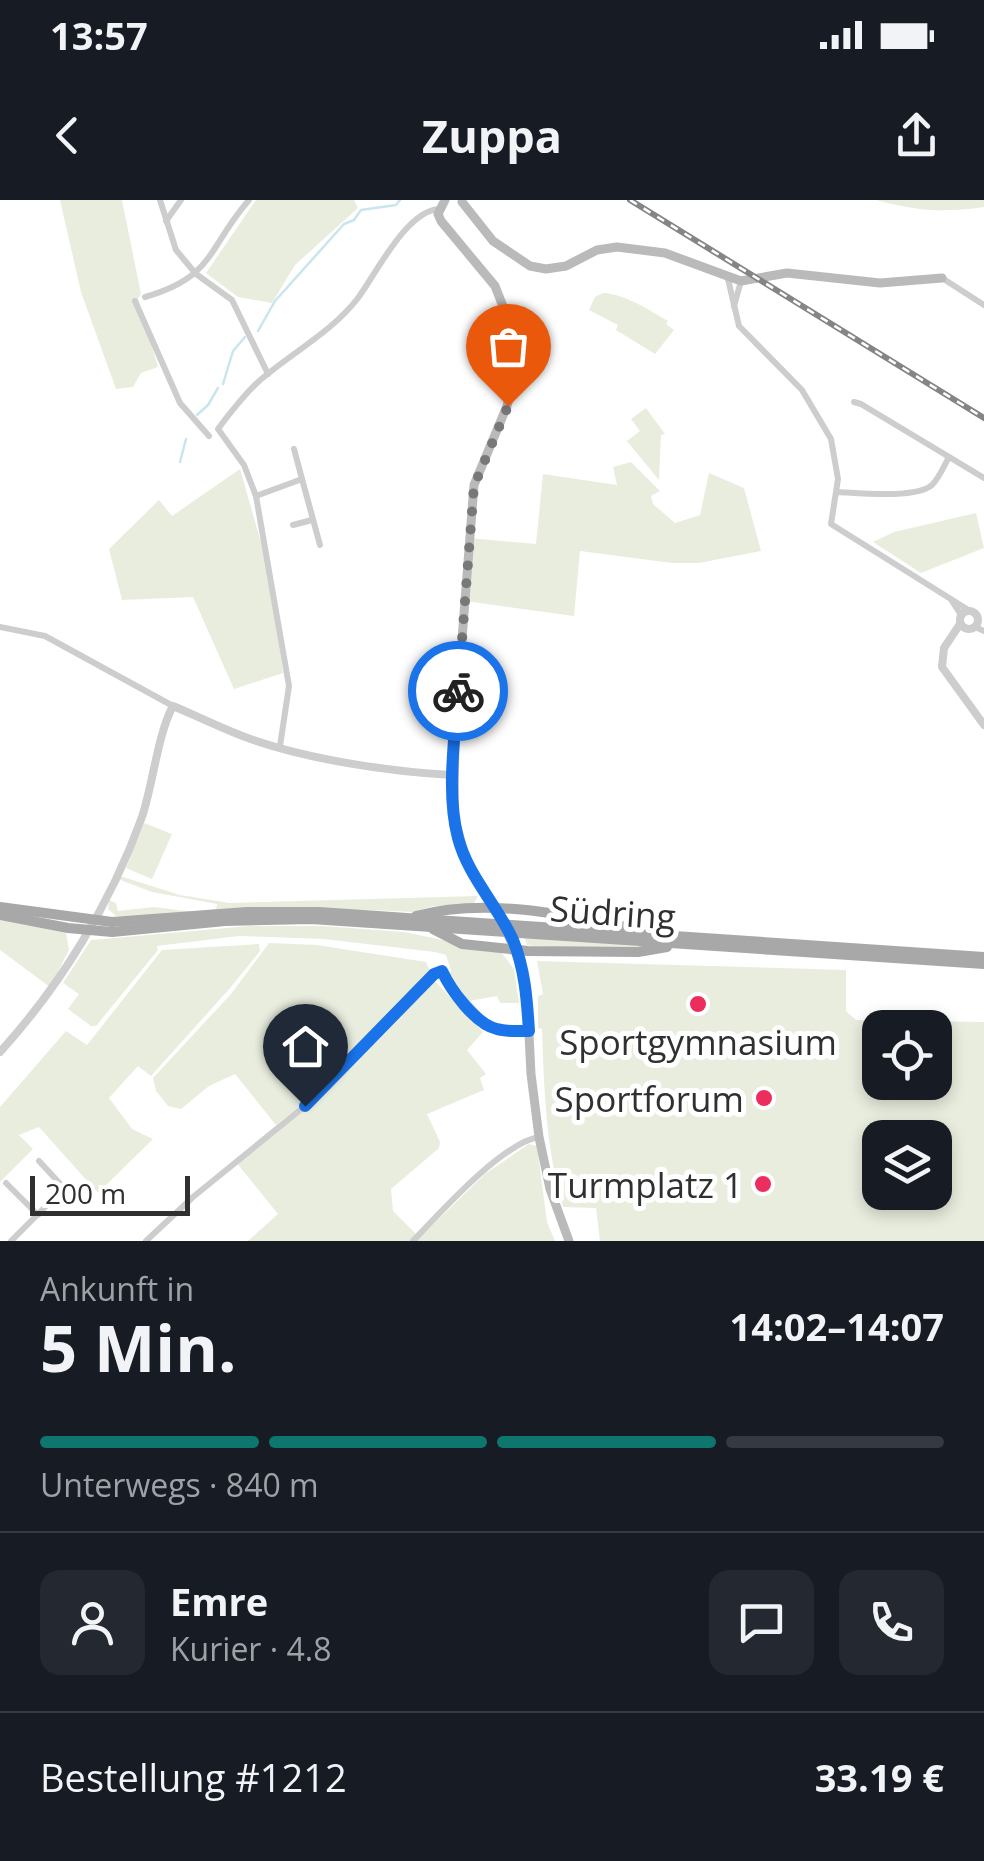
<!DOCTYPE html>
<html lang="de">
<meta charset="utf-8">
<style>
:root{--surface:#171b24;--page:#242831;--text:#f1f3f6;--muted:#9ea1a6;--line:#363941;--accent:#0f766e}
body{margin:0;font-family:"Open Sans",sans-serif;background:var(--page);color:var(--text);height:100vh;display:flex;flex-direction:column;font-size:38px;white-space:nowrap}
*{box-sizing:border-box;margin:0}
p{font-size:32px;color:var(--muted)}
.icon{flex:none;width:55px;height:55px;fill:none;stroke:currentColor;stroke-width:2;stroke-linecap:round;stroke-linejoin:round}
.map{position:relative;height:1041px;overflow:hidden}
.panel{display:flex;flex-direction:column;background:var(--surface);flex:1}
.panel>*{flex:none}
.buttons{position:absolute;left:862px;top:810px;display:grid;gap:20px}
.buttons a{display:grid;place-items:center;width:90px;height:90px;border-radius:20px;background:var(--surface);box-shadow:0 5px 15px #0003;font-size:50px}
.scale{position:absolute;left:30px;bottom:25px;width:160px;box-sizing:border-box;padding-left:10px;border:5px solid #303030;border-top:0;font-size:28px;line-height:35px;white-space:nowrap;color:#303030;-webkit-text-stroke:8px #fff;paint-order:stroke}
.pin{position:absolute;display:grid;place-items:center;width:85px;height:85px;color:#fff;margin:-102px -42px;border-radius:50% 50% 50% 0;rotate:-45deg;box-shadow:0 0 10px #0007}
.pin .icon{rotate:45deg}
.courier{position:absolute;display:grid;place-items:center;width:100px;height:100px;margin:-50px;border:8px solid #1a73e8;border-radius:50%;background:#fff;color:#222;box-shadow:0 2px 12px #0007}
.headline em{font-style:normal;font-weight:700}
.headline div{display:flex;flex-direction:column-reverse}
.headline{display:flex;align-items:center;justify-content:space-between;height:170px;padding:0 40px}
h1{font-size:65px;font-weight:700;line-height:75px}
.bar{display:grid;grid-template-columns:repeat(4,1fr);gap:15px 10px;align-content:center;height:120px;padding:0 40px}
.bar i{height:12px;border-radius:8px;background:var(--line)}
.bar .on{background:var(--accent)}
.bar p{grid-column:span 4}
.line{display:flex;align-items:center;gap:25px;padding:0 40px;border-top:2px solid var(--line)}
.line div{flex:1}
.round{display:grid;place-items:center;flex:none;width:105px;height:105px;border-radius:20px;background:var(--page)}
.status{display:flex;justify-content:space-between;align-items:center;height:70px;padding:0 50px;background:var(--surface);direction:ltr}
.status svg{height:28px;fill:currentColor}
header{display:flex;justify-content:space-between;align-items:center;height:130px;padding:0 40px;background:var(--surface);font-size:45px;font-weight:700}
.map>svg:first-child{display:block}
.green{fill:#e9edde;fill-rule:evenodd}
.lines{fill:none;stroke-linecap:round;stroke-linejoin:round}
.stream{stroke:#c9e6ed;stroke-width:2.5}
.minor{stroke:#cdcdcd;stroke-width:6}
.tertiary{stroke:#cdcdcd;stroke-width:8}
.secondary{stroke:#bababa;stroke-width:9}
.primary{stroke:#a8a8a8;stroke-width:10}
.rail-casing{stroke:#858585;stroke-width:6}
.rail{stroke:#fff;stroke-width:2.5;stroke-dasharray:8;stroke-linecap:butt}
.done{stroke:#787878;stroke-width:10;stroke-dasharray:0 18}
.route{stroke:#1a73e8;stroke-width:12}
.poi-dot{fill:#eb2e5d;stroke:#fff;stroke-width:4}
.labels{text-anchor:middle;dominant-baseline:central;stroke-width:10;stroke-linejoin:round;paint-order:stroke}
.street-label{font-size:35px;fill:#303030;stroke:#fff}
.poi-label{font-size:35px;fill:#303030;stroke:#fff;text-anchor:end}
</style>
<div class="status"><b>13:57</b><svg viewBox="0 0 49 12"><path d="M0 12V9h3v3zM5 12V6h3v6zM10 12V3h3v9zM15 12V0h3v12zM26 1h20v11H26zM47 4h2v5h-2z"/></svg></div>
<header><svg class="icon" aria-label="back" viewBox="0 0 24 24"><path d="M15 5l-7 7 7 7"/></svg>Zuppa<svg class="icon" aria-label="share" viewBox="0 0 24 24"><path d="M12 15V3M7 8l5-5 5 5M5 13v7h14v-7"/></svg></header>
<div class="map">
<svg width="984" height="1041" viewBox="0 0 984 1041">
<rect width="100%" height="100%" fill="#fff"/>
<!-- green -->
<g class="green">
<polygon points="60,0 122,0 141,94 138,99 158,167 141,173 133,187 116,189 81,92"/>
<polygon points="256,0 354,0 358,8 295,65 272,103 238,97 206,73"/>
<path d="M 876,0 L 984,0 L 984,7 C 942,13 917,11 876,0 Z"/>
<path d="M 603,93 C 625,94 649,110 668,121 L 666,124 L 674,130 L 655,154 L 616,130 L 618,125 L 589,110 L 595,97 Z"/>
<polygon points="646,208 665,234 661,235 659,280 627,241 640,231 631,219"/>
<polygon points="631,262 660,291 651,296 653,304 675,323 700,315 709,273 744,288 761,351 699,363 672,363 580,351 574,416 465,401 469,338 536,344 543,274 617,285 613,267"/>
<polygon points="240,269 268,367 283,473 234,489 193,397 122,400 109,349 159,300 172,316"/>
<polygon points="976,313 984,348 921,373 873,342 894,332"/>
<polygon points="144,623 172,634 152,679 126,668"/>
<polygon points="120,676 180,695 230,703 478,696 473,705 433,706 415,712 367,710 116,716 108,709 109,700 116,703 118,711 154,707 193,712 216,709 217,704 152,692 118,679"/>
<polygon points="0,718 66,733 69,750 50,787 0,750"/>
<polygon points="249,726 323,726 404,732 501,752 514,769 519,803 500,803 497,796 469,801 449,779 451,771 446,755 435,752 324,739 239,736 157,746 158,750 96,826 91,826 68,809 79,794 63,783 91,740"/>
<polygon points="524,736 658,745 649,749 532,746 527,745"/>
<polygon points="269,743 317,745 426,762 431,773 303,904 276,925 235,874 209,886 181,909 168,906 156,891 153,878 231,794"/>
<polygon points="259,744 260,751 231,787 151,876 138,866 109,898 132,929 153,939 98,993 39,927 19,935 33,949 0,982 0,907 66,831 87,845 162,750"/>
<path d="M 537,761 L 846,770 L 846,811 L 856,820 L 984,822 L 984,1041 L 600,1041 L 596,1008 L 563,1007 C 546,948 544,890 542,829 L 538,828 L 538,796 L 543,794 ZM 880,828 L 935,828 L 935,882 L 880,882 ZM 880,938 L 935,938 L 935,992 L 880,992 Z"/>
<polygon points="433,779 483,832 467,850 486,874 480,878 484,890 427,914 440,942 439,948 391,989 393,1011 416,1034 410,1041 248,1041 278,1014 236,962 306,909"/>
<polygon points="529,944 537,946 547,1022 555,1041 416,1041 485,974"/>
</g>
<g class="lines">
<!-- stream -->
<g class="stream">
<polyline points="258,131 275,101 344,24 354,20 361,10 396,5 400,0"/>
<polyline points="223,184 233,151 245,137"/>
<polyline points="197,215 208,205 218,188"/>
<polyline points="180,262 186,239"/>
</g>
<!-- minor -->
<g class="minor">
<polyline points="160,0 176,50 196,74 232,100 268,174"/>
<polyline points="166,21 181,0"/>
<polyline points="942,78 984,105"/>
<polyline points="728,79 739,126 802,190 831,239 838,279 831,324 970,411"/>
<path d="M 145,97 C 215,77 207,48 249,0"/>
<polyline points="135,101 180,203 209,236"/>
<polyline points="734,106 741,81"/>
<polyline points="854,202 861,204 984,278"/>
<polyline points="294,249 302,279"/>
<path d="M 837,292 C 858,293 916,299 932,285 C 939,278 944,266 949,257"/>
<polyline points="256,296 302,279 320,345"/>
<polyline points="293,325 312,320"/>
<polyline points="952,401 961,415"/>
<polyline points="0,427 45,436 173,506"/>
<polyline points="975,427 984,431"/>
<path d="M 280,546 L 289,486 L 256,296 L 244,265 L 218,229 C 230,213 243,196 258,182 C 291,153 331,133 358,98 C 376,74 406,11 439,9"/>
<polyline points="6,983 38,1015"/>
<polyline points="11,1041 64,988 39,961"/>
<polyline points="146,1041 193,997 305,906 434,774 442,771 448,782 490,827 529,831"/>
<path d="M 413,1041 C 440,1013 502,943 539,937"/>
</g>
<!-- tertiary -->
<g class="tertiary">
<circle cx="969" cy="420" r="9"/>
<polyline points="960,424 944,448 942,467 984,525"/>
<path d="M 0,852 C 61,785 111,703 142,617 C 153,584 158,533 173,506 C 197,516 221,528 245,537 C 305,559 390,572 453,575"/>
</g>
<!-- secondary -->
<g class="secondary">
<polyline points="445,0 438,14 441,21 495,86 517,142 520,162 507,206 474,285 455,529 454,617 468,666 501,719 520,762 527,794 531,874 539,937 550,989 569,1041"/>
<polyline points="462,2 493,41 530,66 546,69 566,66 597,50 617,47 665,53 741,81 787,73 880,83 942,78"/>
</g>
<!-- primary -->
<g class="primary">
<polyline points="0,707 112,722 247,712 319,712 984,757"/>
<polyline points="0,715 68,728 112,732 225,721 311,719 984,764"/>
<path d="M 416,716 C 482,698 560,713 626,727"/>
<polyline points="433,729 462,744 528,751 638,752 667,747"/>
</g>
<defs>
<polyline id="rail" points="630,0 984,218"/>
</defs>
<!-- rail casing -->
<use href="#rail" class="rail-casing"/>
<!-- rail -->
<use href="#rail" class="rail"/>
</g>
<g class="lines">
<!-- done -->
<polyline class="done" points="458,491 474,286 508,206"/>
<!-- route -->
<path class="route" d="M 305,906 L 434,774 L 442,771 C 451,790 475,824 497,829 C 507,832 519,831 529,831 C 527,800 525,769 513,740 C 497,705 468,676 458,638 C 446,592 455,538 458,491"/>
</g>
<!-- markers -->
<g class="poi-dot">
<circle cx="698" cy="804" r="10"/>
<circle cx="764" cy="898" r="10"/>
<circle cx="763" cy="984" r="10"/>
</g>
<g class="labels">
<!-- street labels -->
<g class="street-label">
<text transform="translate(613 712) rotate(4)">Südring</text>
</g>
<!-- poi labels -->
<g class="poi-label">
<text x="698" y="841" text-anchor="middle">Sportgymnasium</text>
<text x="744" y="898">Sportforum</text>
<text x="743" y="984">Turmplatz 1</text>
</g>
</g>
</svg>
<div class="buttons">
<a><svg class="icon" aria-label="locate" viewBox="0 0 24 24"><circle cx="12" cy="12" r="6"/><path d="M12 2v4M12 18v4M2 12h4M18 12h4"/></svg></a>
<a><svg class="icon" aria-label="layers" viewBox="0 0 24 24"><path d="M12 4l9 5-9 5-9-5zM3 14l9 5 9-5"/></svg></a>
</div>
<div class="scale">200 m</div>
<div class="pin" style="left:508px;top:206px;background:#ea580c"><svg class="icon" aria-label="bag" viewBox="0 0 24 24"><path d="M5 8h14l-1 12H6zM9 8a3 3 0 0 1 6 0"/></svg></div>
<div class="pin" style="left:305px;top:906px;background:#1f2937"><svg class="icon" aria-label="home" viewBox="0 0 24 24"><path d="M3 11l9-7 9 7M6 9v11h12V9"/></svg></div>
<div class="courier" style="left:458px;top:491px"><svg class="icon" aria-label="bike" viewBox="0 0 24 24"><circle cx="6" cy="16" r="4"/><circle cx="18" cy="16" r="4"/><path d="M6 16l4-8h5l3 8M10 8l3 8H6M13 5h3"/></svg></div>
</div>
<section class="panel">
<div class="headline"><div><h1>5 Min.</h1><p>Ankunft in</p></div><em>14:02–14:07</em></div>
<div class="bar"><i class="on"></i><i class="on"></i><i class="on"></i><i></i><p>Unterwegs · 840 m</p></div>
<div class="line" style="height:180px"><a class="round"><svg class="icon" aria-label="person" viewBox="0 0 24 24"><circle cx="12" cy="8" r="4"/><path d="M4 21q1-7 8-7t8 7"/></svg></a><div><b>Emre</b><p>Kurier · 4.8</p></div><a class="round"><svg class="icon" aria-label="chat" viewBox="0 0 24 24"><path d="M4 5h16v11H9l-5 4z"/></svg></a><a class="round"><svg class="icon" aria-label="phone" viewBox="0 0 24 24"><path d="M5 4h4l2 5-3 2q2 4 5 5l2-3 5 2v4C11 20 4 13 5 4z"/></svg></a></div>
<div class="line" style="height:130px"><div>Bestellung #1212</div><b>33.19 €</b></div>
</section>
